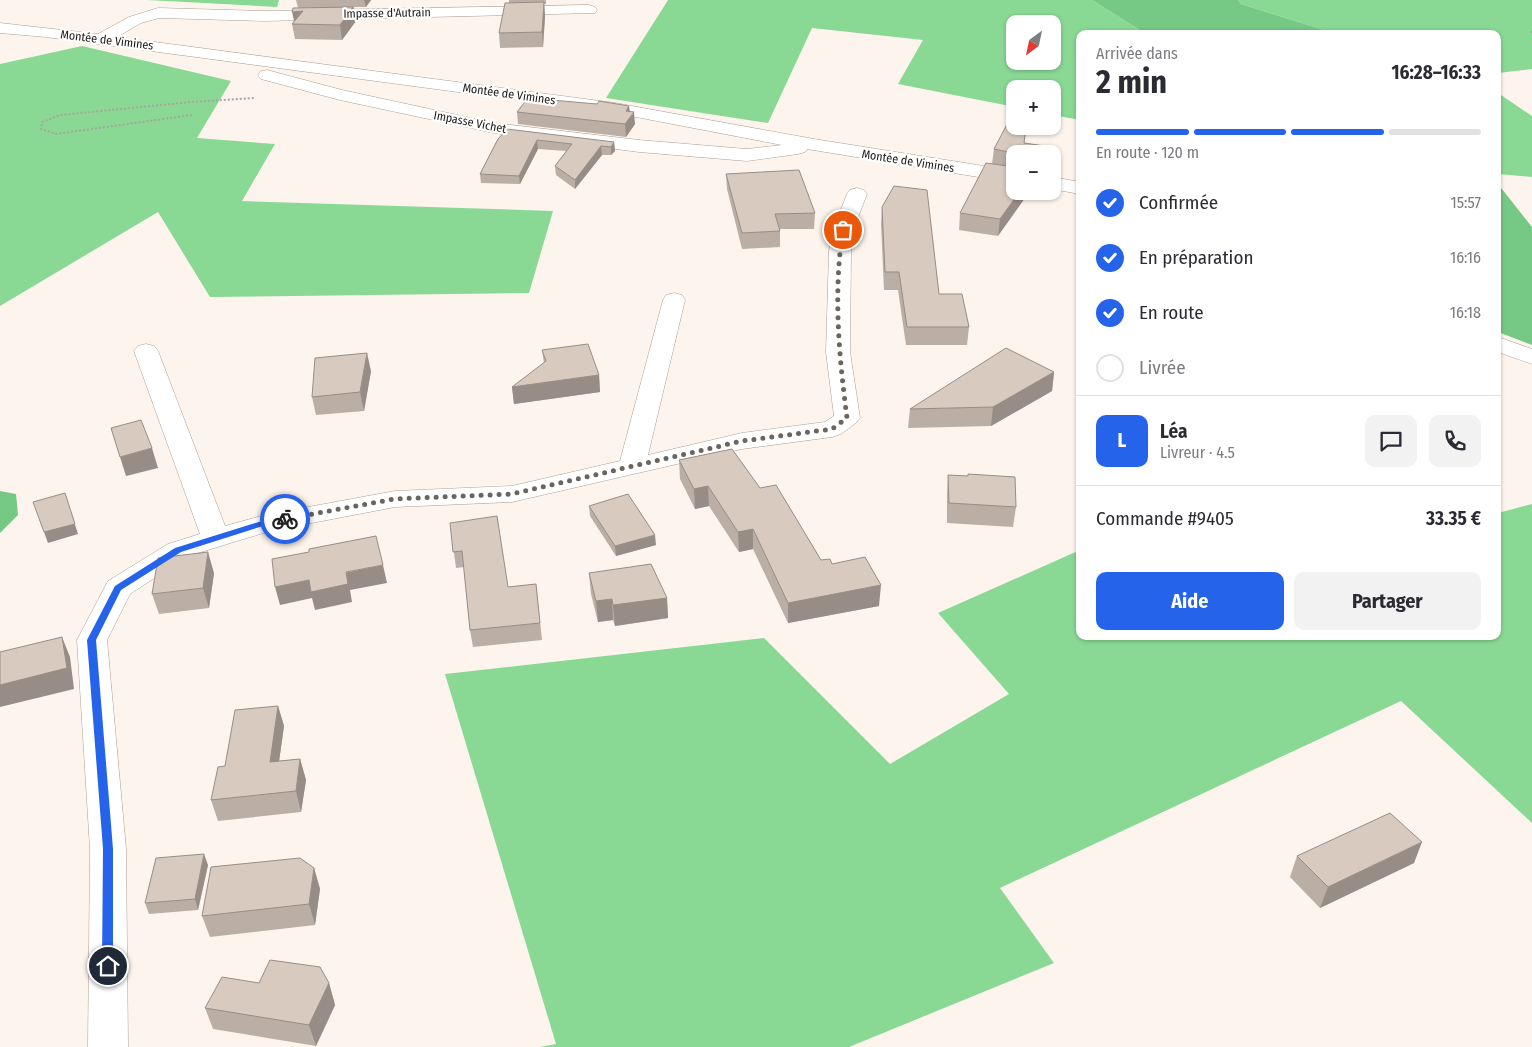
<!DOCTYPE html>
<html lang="fr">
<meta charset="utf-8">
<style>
:root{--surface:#fff;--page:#f2f2f3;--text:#2b2b33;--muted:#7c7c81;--line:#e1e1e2;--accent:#2563eb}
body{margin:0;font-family:"Fira Sans Condensed",sans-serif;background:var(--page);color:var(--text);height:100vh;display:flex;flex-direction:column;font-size:19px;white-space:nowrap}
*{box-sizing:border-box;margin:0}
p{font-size:16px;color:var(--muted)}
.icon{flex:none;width:28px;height:28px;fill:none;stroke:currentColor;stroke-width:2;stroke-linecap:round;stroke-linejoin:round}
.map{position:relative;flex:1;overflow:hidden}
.panel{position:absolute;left:1076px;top:30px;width:425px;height:610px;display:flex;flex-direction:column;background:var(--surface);border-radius:10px;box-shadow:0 1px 4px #0004}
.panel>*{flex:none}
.needle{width:32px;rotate:213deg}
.fabs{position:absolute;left:1006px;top:15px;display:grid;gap:10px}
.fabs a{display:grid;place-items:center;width:55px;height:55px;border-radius:10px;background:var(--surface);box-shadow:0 1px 4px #0004;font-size:25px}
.pin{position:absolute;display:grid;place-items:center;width:42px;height:42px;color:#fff;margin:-21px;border:2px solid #fff;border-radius:50%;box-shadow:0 1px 5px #0007}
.courier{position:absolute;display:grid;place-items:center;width:50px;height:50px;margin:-25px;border:4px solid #2563eb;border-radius:50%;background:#fff;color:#222;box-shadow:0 1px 6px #0007}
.headline em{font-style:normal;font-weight:700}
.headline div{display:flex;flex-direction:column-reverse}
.headline{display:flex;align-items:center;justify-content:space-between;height:85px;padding:0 20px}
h1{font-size:32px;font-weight:700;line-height:38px}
.bar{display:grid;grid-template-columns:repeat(4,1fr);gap:8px 5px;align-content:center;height:60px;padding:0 20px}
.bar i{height:6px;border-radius:4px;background:var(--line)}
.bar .active{background:var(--accent)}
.bar p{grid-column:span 4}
.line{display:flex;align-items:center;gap:12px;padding:0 20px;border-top:1px solid var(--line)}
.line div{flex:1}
.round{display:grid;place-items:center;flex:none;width:52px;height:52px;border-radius:10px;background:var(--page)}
ol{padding:0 20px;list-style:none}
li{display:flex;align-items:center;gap:15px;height:55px}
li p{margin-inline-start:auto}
li .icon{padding:5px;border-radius:50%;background:var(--accent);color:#fff;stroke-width:4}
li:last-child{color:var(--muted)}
li i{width:28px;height:28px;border:2px solid var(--line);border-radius:50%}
.primary-button{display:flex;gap:10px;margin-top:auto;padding:10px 20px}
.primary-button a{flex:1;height:58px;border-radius:10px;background:var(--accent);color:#fff;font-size:20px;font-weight:700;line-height:58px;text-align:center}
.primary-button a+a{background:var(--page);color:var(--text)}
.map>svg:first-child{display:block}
.green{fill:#89d995;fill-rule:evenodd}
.forest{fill:#76c984}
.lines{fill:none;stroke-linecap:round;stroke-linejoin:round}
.minor-casing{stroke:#ad9e93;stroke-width:1}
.path{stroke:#aba49e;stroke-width:2;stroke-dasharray:2 2;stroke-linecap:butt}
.minor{fill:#fff;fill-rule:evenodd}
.wall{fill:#bbaea4}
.shaded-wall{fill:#988d86}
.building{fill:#d9cabf;stroke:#988d86}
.route{fill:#2563eb}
.done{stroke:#6b6560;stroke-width:5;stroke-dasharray:0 9}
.labels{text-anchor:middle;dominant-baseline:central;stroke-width:4.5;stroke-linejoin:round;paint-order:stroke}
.far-street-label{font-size:12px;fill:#1d1814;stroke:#fff}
</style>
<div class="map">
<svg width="1532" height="1047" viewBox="0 0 1532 1047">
<rect width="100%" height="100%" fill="#fdf4ed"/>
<!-- green -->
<g class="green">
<polygon points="147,0 279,0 277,7"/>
<path d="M 668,0 L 1092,0 L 1146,34 L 1080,34 L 1080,120 L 1053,115 L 1052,89 L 1015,89 L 1015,107 L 898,84 L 923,40 L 812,28 L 768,123 L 606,98 ZM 1015,24 L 1052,24 L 1052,61 L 1015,61 Z"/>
<polygon points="1238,0 1532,0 1532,69 1498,73 1498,34 1337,34 1241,4"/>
<polygon points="82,46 231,81 197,138 275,144 242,201 553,211 529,293 210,297 158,212 0,306 0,64"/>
<polygon points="1498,93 1532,116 1532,177 1498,174"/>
<polygon points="1532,504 1532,823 1401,701 1000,888 1054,963 849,1047 540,1047 556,1044 445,674 764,638 890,764 1009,694 938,613 1080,550 1080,636 1498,636 1498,513"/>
</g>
<!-- forest -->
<g class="forest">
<polygon points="1092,0 1238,0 1241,4 1337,34 1146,34"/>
<polygon points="1498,184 1532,227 1532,345 1498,332"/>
<polygon points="0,491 16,494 18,515 0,533"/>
</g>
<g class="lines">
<defs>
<g id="minor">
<polygon points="589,5 595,7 597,10 595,13 265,21 159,18 141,23 117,37 615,103 814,139 1015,171 1015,183 807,149 805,152 798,154 747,161 639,152 494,133 340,100 261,79 258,75 261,71 267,70 342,90 494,123 639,140 747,149 782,145 615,113 46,37 0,33 0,23 98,34 129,17 158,8 265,11"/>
<polygon points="1052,177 1080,182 1080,194 1052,189"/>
<polygon points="857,188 864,190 867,194 853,230 851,251 850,352 860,418 856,423 841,434 832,437 742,449 512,502 395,507 270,531 188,556 130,594 107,640 126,849 128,1047 88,1047 90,849 77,640 108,581 168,544 200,534 134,351 138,346 146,344 154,346 158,351 225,526 265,515 395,491 512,486 620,461 663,300 666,295 674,293 682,295 685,300 648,455 742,433 825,422 834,416 826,352 829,251 833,230 847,194 850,190"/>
<polygon points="1498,337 1532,349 1532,364 1498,352"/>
</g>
</defs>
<!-- minor casing -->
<use href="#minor" class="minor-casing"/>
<!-- path -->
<g class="path">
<polyline points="1532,31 1532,34"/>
<polyline points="192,115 56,134 41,129 42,122 60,115 191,102 255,98"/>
</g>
<!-- minor -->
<use href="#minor" class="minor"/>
</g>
<!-- wall -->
<g class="wall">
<polygon points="296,0 371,0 366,7 354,7 356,21 342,40 295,39 292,24 294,21 298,8"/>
<polygon points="509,0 546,0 546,4 544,4 545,16 543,47 500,48 499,33 509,3"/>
<polygon points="629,106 630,112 635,124 626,137 518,124 517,112"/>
<polygon points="1015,126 1027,126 1024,143 1052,147 1051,154 1015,154 1015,191 998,236 959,230 960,213 992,164 994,149"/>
<polygon points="498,139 614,142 615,151 611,155 602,155 575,189 556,175 555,166 566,151 538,149 520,184 481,183 480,174"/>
<polygon points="726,174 815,213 814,229 780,229 780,247 742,249 727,189"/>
<polygon points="882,207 939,294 969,327 967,345 906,345 898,290 884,290 881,224"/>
<polygon points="542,350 599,375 600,392 514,404 512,387 544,363"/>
<polygon points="371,371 364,411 316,415 312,397"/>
<polygon points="1054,372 1052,391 991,426 908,428 910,409"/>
<polygon points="679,460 760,488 821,560 832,564 879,606 788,623 753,549 739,552 709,506 695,509 680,479"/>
<polygon points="948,475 1016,507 1013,527 947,523 947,494"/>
<polygon points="589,506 656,545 616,556 590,516"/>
<polygon points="450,523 508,587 536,584 542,640 473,647 470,630 464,567 456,568"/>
<polygon points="214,573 209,608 159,614 152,594"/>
<polygon points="589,573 667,598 668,618 615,626 613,620 598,622 591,594"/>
<polygon points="278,706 284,726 279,761 300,759 306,780 301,812 218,821 211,800 225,766"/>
<polygon points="1297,856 1414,863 1320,908 1290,877"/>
<polygon points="208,865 198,910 149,914 145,903"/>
<polygon points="314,868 320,889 315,925 210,937 202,916"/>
<polygon points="259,983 329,983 335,1005 316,1046 213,1029 205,1008"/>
</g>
<!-- shaded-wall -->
<g class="shaded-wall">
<polygon points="364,0 371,0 366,7"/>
<polygon points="544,2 545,16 543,47 542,32"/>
<polygon points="353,7 356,21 342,40 340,25"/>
<polygon points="303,11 295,25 292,12"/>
<polygon points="629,106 630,118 634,112 635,124 626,137 625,124 626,111"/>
<polygon points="537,140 538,149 520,184 519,176"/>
<polygon points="614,142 615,151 611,155 611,147"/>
<polygon points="601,146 602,155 575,189 575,180"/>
<polygon points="1052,147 1051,154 1047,154"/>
<polygon points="1020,191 1030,191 998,236 1000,219"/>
<polygon points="367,353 371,371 364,411 360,392"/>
<polygon points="1054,372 1052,391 991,426 993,407"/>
<polygon points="599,375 600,392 514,404 512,387"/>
<polygon points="152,448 158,468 126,476 120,457"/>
<polygon points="708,486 709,506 695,509 694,489"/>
<polygon points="65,493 78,534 48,543 44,532"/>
<polygon points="753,529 753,549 739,552 738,532"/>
<polygon points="655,535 656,545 616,556 615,546"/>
<polygon points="208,552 214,573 209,608 203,588"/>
<polygon points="383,565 387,583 350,590 352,602 315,610 312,598 280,605 275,587"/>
<polygon points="881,585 879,606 788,623 788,603"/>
<polygon points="667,598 668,618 615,626 613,605"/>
<polygon points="612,599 613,620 598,622 596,601"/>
<polygon points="62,637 70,657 74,689 0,707 0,685"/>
<polygon points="278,706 284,726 276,783 270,762"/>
<polygon points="300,759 306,780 301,812 296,791"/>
<polygon points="1422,842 1414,863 1320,908 1328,887"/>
<polygon points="204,854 208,865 198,910 195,899"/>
<polygon points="314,868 320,889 315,925 309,904"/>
<polygon points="329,983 335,1005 316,1046 309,1025"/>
</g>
<!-- building -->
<g class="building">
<polygon points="544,2 542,32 499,33 505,3"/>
<polygon points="353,7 340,25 292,24 303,11 292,12 293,8"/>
<polygon points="1027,86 1032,88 1032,89 1026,89"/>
<polygon points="528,98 597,104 599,101 629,106 626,111 634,112 625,124 517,112"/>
<polygon points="1015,109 1015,126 1026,126 1024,143 1052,147 1047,154 1018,154 994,149"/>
<polygon points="507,129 614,142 611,147 601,146 575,180 555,166 572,144 537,140 519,176 480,174 498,139"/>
<polygon points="986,163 1015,167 1015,191 1020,191 1000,219 960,213"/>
<polygon points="799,170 815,213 775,214 780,231 742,233 726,174"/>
<polygon points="894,186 927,190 939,294 962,294 969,327 907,327 899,272 885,272 882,207"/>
<polygon points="588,344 599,375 512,387 546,361 542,350"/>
<polygon points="1006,348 1054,372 993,407 910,409"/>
<polygon points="367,353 360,392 312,397 315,358"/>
<polygon points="141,420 152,448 120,457 111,428"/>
<polygon points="732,449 760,488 776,485 821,560 830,559 832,564 865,557 881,585 788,603 753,529 738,532 708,486 694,489 679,460"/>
<polygon points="968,474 1015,477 1016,507 949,503 948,475 968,476"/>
<polygon points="65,493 75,524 44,532 33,502"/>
<polygon points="628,494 655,535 615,546 589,506"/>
<polygon points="497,516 508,587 536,584 540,623 470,630 462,551 453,552 450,523"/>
<polygon points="376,536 383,565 346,572 348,584 311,592 309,580 275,587 272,559 309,552 309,549"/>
<polygon points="208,552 203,588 152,594 158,558"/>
<polygon points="651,564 667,598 613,605 612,599 596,601 589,573"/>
<polygon points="62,637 67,668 0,685 0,652"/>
<polygon points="278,706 270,762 300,759 296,791 211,800 218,767 225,766 235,710"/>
<polygon points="1390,813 1422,842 1328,887 1297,856"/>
<polygon points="204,854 195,899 145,903 156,858"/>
<polygon points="300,858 314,868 309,904 202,916 211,867"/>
<polygon points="270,960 320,967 329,983 309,1025 205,1008 222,977 259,983"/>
</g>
<!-- route -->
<polygon class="route" points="285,517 287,518 287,521 266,525 181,552 121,590 96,640 113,849 113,966 112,969 104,969 102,966 103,849 87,640 115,586 175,548 262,521"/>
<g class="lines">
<!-- done -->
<path class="done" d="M 285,519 L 394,499 L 512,494 L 742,441 L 832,429 L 847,418 C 839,356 833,292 843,230"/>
</g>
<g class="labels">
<!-- far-street labels -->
<g class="far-street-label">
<text transform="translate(387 13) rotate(-1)">Impasse d'Autrain</text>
<text transform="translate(107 40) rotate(7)">Montée de Vimines</text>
<text transform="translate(509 94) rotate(8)">Montée de Vimines</text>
<text transform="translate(470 122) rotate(11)">Impasse Vichet</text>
<text transform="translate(908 161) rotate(9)">Montée de Vimines</text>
</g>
</g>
</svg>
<div class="fabs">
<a><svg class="needle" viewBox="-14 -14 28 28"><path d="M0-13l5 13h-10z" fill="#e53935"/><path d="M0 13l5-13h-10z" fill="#7c7c81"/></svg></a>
<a>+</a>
<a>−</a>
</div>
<div class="pin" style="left:843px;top:230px;background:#ea580c"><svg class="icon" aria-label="bag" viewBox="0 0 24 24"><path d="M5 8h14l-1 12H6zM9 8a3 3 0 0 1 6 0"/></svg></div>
<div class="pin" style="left:108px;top:966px;background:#1f2937"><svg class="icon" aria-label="home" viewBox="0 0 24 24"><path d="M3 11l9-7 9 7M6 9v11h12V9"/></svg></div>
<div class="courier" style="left:285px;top:519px"><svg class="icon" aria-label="bike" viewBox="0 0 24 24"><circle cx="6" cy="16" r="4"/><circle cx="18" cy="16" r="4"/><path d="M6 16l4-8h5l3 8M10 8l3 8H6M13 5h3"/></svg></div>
<section class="panel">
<div class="headline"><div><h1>2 min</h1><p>Arrivée dans</p></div><em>16:28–16:33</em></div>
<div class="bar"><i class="active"></i><i class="active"></i><i class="active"></i><i></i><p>En route · 120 m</p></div>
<ol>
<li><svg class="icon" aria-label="check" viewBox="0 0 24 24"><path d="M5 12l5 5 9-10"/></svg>Confirmée<p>15:57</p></li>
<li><svg class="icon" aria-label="check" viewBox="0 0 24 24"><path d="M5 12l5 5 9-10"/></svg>En préparation<p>16:16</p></li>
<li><svg class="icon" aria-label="check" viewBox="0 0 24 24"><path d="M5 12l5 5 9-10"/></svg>En route<p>16:18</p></li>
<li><i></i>Livrée</li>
</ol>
<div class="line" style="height:90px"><b class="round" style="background:var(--accent);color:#fff">L</b><div><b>Léa</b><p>Livreur · 4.5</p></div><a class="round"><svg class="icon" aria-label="chat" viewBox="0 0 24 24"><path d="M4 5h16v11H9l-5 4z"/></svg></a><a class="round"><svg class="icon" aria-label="phone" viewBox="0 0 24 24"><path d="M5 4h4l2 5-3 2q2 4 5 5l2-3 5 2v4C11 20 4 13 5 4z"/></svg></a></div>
<div class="line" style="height:65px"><div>Commande #9405</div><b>33.35 €</b></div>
<div class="primary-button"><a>Aide</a><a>Partager</a></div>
</section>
</div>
